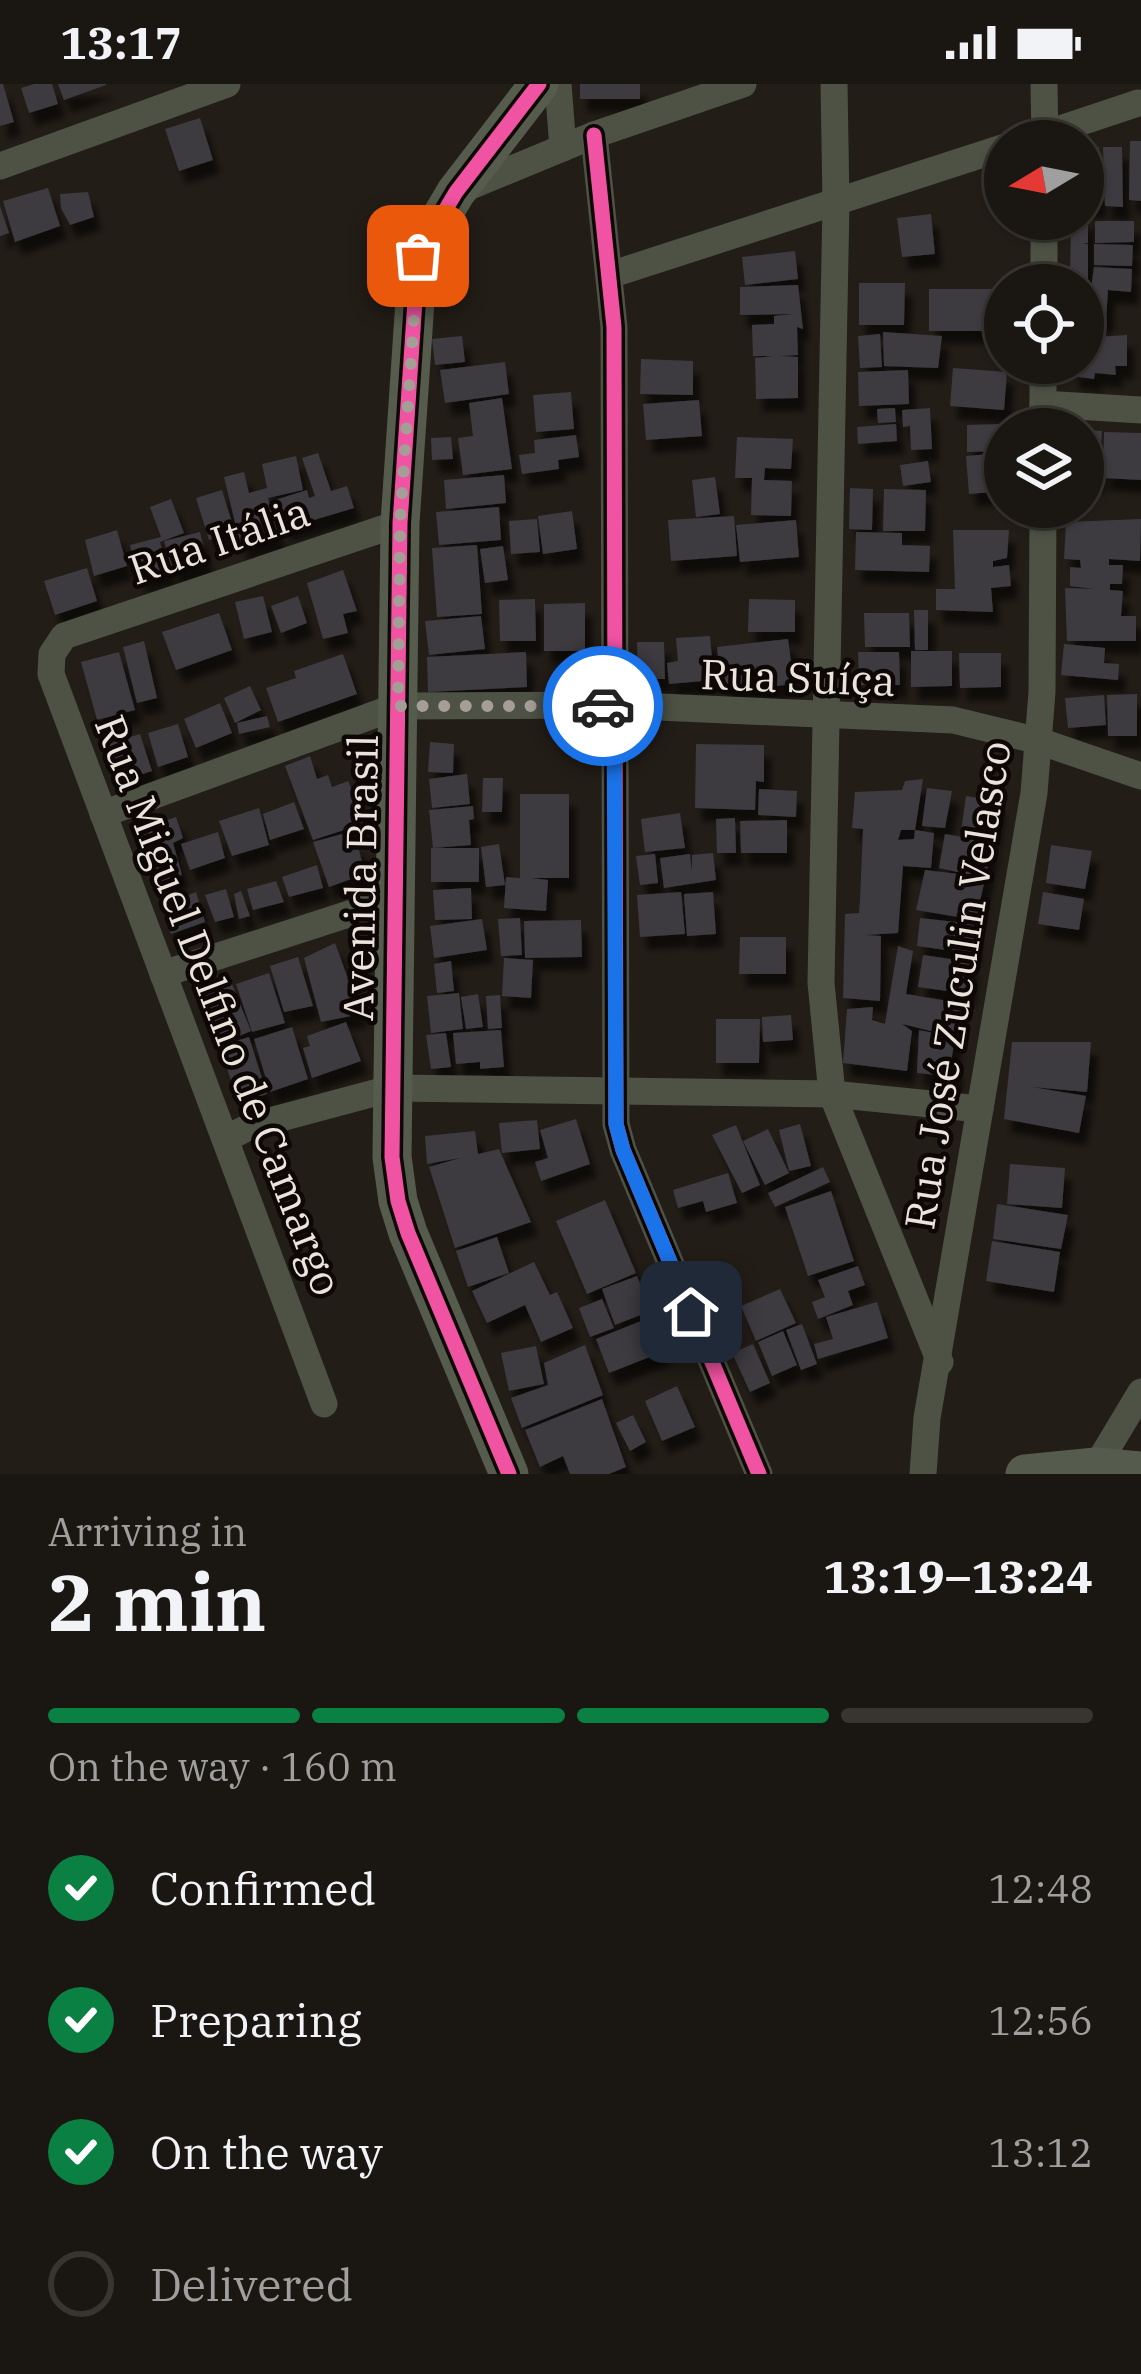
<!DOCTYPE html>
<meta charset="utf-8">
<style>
:root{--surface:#1a1611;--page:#27231f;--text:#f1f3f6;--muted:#9f9f9f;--line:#383531;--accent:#0b8043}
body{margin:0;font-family:"IBM Plex Serif",serif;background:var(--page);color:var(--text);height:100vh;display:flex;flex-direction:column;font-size:45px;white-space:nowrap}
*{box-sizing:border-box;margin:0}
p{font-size:39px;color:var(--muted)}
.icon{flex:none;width:66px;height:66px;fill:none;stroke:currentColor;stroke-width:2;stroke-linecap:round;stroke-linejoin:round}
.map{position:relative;height:1390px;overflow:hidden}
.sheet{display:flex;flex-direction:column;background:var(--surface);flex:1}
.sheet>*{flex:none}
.needle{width:78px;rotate:260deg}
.controls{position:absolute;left:984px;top:36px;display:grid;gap:24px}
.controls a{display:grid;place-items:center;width:120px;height:120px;border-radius:50%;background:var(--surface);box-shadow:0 3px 9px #0004,0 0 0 3px var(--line);font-size:60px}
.pin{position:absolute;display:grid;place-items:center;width:102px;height:102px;color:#fff;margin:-51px;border-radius:24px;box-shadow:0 6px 18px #0006}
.courier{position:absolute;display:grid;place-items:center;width:120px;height:120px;margin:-60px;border:9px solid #1a73e8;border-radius:50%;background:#fff;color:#222;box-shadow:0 3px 15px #0007}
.headline em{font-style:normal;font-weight:700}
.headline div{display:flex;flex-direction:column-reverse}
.headline{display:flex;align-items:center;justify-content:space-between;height:204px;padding:0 48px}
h1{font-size:78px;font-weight:700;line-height:90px}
.bar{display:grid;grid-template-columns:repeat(4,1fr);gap:18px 12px;align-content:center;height:144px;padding:0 48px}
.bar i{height:15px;border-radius:9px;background:var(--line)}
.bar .current{background:var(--accent)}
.bar p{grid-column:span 4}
ol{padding:0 48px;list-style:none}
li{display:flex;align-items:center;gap:36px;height:132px}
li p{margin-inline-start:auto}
li .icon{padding:12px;border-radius:50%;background:var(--accent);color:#fff;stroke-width:4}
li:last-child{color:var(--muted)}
li i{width:66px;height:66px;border:6px solid var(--line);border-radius:50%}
.status{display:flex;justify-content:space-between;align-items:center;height:84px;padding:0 60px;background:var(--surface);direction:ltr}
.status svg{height:33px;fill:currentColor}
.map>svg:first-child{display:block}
.building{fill:#3c3a40;filter:url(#shadow)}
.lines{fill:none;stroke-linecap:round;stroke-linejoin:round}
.street{stroke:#4d5245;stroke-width:27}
.secondary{stroke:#565c4d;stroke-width:39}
.cycleway-casing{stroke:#0d0805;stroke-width:22}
.cycleway{stroke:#f153a3;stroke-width:15}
.done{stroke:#a59e97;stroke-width:12;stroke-dasharray:0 21.6}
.route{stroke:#1a73e8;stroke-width:15}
.labels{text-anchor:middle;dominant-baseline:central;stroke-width:9;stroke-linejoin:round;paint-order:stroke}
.street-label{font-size:42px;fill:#ebe4dc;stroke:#0d0805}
</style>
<div class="status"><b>13:17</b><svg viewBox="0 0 49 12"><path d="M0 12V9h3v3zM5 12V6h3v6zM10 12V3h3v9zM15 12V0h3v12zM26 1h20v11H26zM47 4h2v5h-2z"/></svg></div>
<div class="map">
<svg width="1141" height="1390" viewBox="0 0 1141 1390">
<defs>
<filter id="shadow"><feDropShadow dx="7" dy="13" stdDeviation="3" flood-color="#0009"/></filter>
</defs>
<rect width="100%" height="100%" fill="#231d17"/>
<!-- building -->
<g class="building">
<polygon points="0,0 3,0 14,38 0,42"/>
<polygon points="34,0 52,0 58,20 29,29 21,4"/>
<polygon points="58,0 106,0 106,1 64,16"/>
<rect x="580" y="0" width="60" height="15"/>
<polygon points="200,34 213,76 179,87 165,45"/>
<polygon points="1130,57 1141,57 1141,117 1129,116"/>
<polygon points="1099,63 1099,121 1083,121 1083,65"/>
<polygon points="1103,63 1122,63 1123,123 1105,122"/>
<polygon points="48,104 60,142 15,158 3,117"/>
<polygon points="88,108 94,133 70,141 61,124 60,110"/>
<polygon points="0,122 9,149 0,152"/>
<polygon points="931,130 935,170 902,173 897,134"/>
<polygon points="1083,131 1088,131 1088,159 1082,160 1088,160 1088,204 1070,201 1071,135 1083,135"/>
<polygon points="1095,137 1134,137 1134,158 1095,159"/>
<polygon points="1094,160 1133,161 1132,182 1094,181"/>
<polygon points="795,167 798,195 745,201 742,173"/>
<polygon points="1094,183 1132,185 1131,208 1108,206 1106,237 1087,236"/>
<polygon points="859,199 905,199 904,241 859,241"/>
<polygon points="798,201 803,245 797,243 798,271 779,272 798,273 798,314 756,315 755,274 773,272 753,272 752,241 774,240 774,232 793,230 740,231 740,203"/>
<rect x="929" y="205" width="76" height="42"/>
<polygon points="1083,245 1094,246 1094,253 1127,251 1127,282 1115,282 1116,291 1095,289 1094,295 1072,292 1072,279 1083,279"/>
<polygon points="883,248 942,252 938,284 884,282"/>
<polygon points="880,250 882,283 860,284 858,252"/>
<polygon points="462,252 465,278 435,281 432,255"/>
<polygon points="641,275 693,277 693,311 640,310"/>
<polygon points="505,278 509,310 445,319 440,286"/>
<polygon points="953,284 1007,288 1004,326 950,322"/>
<polygon points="908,286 909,320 859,322 858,288"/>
<polygon points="571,308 574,345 536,348 533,311"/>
<polygon points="502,314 512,385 463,391 458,354 473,352 469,319"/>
<polygon points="699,316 702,352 646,356 643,320"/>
<polygon points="895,324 896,338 878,339 877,325"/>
<polygon points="930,324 932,365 911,366 910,342 903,343 902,326"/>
<polygon points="896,340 897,357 858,360 857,343"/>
<polygon points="1000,340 1001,367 967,368 967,341"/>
<polygon points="1083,346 1102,347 1099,395 1083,395"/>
<polygon points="1104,348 1141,349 1141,396 1103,394"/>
<polygon points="576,351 579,373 558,376 559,385 522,390 519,371 535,369 534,356"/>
<polygon points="451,353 453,375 432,376 431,354"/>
<polygon points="737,353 793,355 791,385 765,384 764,396 792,397 791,432 751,431 752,394 735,394"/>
<polygon points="318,369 331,407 347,402 354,424 284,445 275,416 307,406 309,414 315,412 302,374"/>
<polygon points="1002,369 1005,407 969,410 966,372"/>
<polygon points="296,372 303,406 268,414 279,453 241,463 224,393 244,388 249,409 267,404 262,380"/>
<polygon points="928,377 931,398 903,402 900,381"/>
<polygon points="504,391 506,419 446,425 444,396"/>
<polygon points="715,393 720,430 696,433 692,396"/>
<polygon points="850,404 873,405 872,446 849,445"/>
<polygon points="884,405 926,406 925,447 883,447"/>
<polygon points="222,406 235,448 209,456 196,414"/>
<polygon points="171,415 184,449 160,458 169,489 138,496 130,461 161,453 150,423"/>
<polygon points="499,423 501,456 439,461 436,428"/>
<polygon points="572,427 577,465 543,470 538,432"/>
<polygon points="734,432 737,472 671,477 668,436"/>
<polygon points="537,435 540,468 511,470 509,437"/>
<polygon points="1141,435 1140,477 1109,475 1109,481 1123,481 1122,500 1110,500 1110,506 1123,507 1121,532 1136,532 1136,557 1067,557 1065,504 1094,505 1070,502 1070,483 1081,484 1080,476 1064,475 1066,438"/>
<polygon points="796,436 799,473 740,478 736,441"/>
<polygon points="117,446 127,482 94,492 85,456"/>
<polygon points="953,446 1009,446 1007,474 993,477 993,483 1009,481 1011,502 991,504 993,528 936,526 936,505 955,505"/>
<polygon points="200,448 207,480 172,488 164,457"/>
<polygon points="856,448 902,449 902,461 930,462 929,488 855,486"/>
<polygon points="477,461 482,530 437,533 432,464"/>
<polygon points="503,462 508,496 485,499 480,465"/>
<polygon points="87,484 97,517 55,531 44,497"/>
<polygon points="343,486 357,527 343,530 348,549 323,555 307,499"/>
<polygon points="263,512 272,548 244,555 235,518"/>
<polygon points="298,512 307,539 281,549 271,522"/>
<polygon points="535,515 536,557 500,557 499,516"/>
<polygon points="749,515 795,516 795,548 748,548"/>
<polygon points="585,519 585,567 544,567 544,520"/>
<polygon points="914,526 928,526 928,566 915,566"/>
<polygon points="219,529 232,566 176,586 162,548"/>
<polygon points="864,529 909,529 910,563 865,563"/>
<polygon points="481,532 485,565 429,571 425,537"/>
<polygon points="710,552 714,596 669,600 667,579 678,577 676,554"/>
<polygon points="788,555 794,600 722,608 717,563"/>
<polygon points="144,557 157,614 137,619 123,563"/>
<polygon points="637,558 664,558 665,595 638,595"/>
<polygon points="1064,560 1105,564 1104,579 1119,580 1118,596 1061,591"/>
<polygon points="911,567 952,567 952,602 911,603"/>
<polygon points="119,568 135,626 97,636 81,578"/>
<polygon points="526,568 527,603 428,608 427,573"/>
<polygon points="858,568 899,568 900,601 859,601"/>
<polygon points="959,569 1001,569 1001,603 960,604"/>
<polygon points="343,570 357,610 278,638 266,604 296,594 294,587"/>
<polygon points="250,602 261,626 235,639 224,614"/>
<polygon points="1137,610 1137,652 1108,652 1107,611"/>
<polygon points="1104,611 1106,641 1068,644 1065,614"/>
<polygon points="220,619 232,649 196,664 184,635"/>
<polygon points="267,632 270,643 239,650 237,639"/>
<polygon points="178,640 188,673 158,683 148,649"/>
<polygon points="140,650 152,687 117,698 105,661"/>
<polygon points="430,658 454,660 453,689 428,688"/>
<polygon points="696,660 764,661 764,698 756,697 755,726 695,724"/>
<polygon points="310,672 317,695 328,691 332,703 348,697 366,739 313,756 285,682"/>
<polygon points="467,690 470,720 432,724 429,695"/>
<polygon points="483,694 503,694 502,728 482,728"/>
<polygon points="923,695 915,746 901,746 898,756 914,755 915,746 934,749 931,784 903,782 898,849 865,851 881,852 880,917 843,914 845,830 859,829 860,816 863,745 852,744 855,708 902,706 905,697"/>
<polygon points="927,704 952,707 945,744 922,742"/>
<polygon points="759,705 797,707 796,733 758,731"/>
<polygon points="520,710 569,710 569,794 531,794 548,796 546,827 504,824 506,793 520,794"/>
<polygon points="966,712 999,717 993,754 961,748"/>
<polygon points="294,718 304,745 270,756 263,730"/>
<polygon points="473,722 474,735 469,736 471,761 433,764 429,726"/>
<polygon points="259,724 269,761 232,772 219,737"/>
<polygon points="680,729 685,764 645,768 641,735"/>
<polygon points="176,733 183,754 173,759 182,791 155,799 146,769 157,765 146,743"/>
<polygon points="735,734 736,769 717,769 716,735"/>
<polygon points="787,736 787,769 741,769 740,737"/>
<polygon points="218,748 225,774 190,786 181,760"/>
<polygon points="342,750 346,760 357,758 365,790 329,803 313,758"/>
<polygon points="945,750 993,758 976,836 916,826 925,786 976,792 939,784"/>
<polygon points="499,760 505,801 486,803 481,763"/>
<polygon points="1051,761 1092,767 1085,805 1046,799"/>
<rect x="431" y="764" width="48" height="34"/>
<polygon points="713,769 716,796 664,804 660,774 690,770 692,788 692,771"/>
<polygon points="655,770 658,799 640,801 636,772"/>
<polygon points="317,781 323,804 289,813 282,793"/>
<polygon points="276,797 284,818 253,826 247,805"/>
<polygon points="471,804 472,835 435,836 433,806"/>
<polygon points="226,805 234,833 215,838 205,811"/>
<polygon points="241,807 250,832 239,835 234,810"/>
<polygon points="196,808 205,838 171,850 162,822"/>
<polygon points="681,808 685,850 640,853 637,811"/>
<polygon points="713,808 716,850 687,852 684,810"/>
<polygon points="1043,808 1084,815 1079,846 1038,840"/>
<polygon points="520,834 522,871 501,872 498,835"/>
<polygon points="920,834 974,840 974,870 917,862"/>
<polygon points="482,835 487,866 434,874 430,842"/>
<polygon points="581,836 582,873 525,874 524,837"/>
<polygon points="740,853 786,853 786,890 739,890"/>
<polygon points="335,859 361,930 321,938 304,874"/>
<polygon points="898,862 913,867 906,910 960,919 951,979 957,982 953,1001 938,999 937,991 917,989 919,946 934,949 932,957 939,958 939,949 902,940 912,947 907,987 843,979 847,925 873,923 872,936 885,940"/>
<polygon points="923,871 971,878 969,910 918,903"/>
<polygon points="298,873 313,922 284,928 270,882"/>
<polygon points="504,874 533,876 531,914 502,912"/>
<polygon points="451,877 454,907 437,909 434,880"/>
<polygon points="269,889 285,939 252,948 236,900"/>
<polygon points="230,895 251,947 215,962 194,910"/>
<polygon points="459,909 463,945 431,949 427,912"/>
<polygon points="478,910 483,943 466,945 461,913"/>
<polygon points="500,911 502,944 488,945 486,912"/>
<polygon points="791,931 793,956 763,958 762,933"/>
<polygon points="716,935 760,935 759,979 716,979"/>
<polygon points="346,938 361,977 312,994 303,964 310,962 307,952"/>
<polygon points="292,943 308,995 270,1008 254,955"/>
<polygon points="501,946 504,983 480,985 480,978 456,980 453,949"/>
<polygon points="446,949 451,983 431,985 426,951"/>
<polygon points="249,953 267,1010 238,1019 220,962"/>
<polygon points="1012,958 1091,958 1087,1008 1032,1003 1086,1012 1079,1049 1004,1035"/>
<polygon points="576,1035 590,1080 541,1097 535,1078 548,1074 540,1046"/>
<polygon points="537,1036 540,1065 502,1069 499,1039"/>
<polygon points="800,1040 811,1082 789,1087 779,1046"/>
<polygon points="736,1041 760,1101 742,1109 712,1051"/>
<polygon points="768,1045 789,1089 765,1101 743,1057"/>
<polygon points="475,1047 478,1070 499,1065 531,1138 455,1164 429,1083 460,1074 427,1080 425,1052"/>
<polygon points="1010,1080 1065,1084 1062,1124 1007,1120"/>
<polygon points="823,1083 830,1098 775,1123 768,1109"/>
<polygon points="728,1089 737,1119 706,1128 703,1117 678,1124 673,1106"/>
<polygon points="831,1107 854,1177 808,1192 785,1123"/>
<polygon points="605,1116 636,1189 587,1210 556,1137"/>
<polygon points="997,1120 1068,1131 1061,1165 993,1155"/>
<polygon points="497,1153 509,1189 468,1203 456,1167"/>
<polygon points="992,1157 1060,1168 1054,1208 986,1197"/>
<polygon points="534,1178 550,1211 557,1208 573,1244 541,1258 525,1221 487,1239 472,1207"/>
<polygon points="858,1182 865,1201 848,1207 853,1221 818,1235 812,1218 825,1213 818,1196"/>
<polygon points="637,1192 651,1227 615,1241 602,1205"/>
<polygon points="780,1205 796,1239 756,1257 741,1222"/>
<polygon points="602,1215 614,1244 590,1253 579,1224"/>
<polygon points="877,1218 888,1254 818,1275 814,1260 833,1255 826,1233"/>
<polygon points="651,1233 665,1267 609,1289 596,1255"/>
<polygon points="802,1240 817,1280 801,1286 786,1246"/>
<polygon points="783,1247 797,1281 772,1292 758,1258"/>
<polygon points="753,1260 770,1299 750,1308 732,1269"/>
<polygon points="585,1261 603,1311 522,1344 511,1314 548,1301 544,1279"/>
<polygon points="536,1262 544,1300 509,1307 501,1269"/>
<polygon points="677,1302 695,1343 662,1357 645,1317"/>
<polygon points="602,1315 626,1383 609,1390 570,1390 563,1372 540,1383 525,1346"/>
<polygon points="633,1331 646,1358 630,1367 616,1339"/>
</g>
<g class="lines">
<!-- street -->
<g class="street">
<polyline points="558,0 563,64"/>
<polyline points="834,0 836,119 821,899 832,1010 940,1278"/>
<polyline points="1044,0 1045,57"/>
<polyline points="594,51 614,243 616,1040 623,1066 759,1390"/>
<polyline points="1024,57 1138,19"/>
<polyline points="0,82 227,0"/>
<polyline points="461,106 594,51 743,0"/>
<polyline points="610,191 1005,63"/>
<polyline points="1044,201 1044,135"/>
<polyline points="1043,320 1141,326"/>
<polyline points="1043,345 1043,279"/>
<polyline points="103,730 398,622 614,621 953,636 1039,657 1141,692"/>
<polyline points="163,890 395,815"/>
<polyline points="225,1055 251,1042 393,1004 832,1010 980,1025"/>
<polyline points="324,1320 51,590 52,570 64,552 400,439"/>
<polyline points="1096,1383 1141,1308"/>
<polyline points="923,1390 927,1334 1034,709 1042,608 1043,423"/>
</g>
<!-- secondary -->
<g class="secondary">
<polyline points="509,1390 408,1149 398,1117 392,1073 400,439 418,172 456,108 539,0"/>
<polyline points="1025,1390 1096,1383 1141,1387"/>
</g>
<defs>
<g id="cycleway">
<polyline points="594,51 614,243 616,1040 623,1066 759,1390"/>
<polyline points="509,1390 408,1149 398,1117 392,1073 400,439 418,172 456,108 539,0"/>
</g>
</defs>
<!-- cycleway casing -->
<use href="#cycleway" class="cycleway-casing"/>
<!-- cycleway -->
<use href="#cycleway" class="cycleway"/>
</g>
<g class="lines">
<!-- done -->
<polyline class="done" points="418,172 400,439 398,622 603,622"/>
<!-- route -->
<polyline class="route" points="603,622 614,622 616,1040 623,1066 691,1228"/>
</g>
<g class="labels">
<!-- street labels -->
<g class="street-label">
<text transform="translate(219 456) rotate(-19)">Rua Itália</text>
<text transform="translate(798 593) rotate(2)">Rua Suíça</text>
<text transform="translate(360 794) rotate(-89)">Avenida Brasil</text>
<text transform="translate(957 901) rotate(-81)">Rua José Zuculin Velasco</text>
<text transform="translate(219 921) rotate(69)">Rua Miguel Delfino de Camargo</text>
</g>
</g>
</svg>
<div class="controls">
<a><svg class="needle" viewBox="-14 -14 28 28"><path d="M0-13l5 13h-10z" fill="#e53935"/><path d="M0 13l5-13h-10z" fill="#9f9f9f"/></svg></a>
<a><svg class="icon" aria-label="locate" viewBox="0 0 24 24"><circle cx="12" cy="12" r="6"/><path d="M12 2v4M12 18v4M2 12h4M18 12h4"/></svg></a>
<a><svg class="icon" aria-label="layers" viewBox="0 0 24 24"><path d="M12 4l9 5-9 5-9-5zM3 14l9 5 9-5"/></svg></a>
</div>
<div class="pin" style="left:418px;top:172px;background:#ea580c"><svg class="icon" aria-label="bag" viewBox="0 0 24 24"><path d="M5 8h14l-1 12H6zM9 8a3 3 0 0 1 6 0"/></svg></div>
<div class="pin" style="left:691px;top:1228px;background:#1f2937"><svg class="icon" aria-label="home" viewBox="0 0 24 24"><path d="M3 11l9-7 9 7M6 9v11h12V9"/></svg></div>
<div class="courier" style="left:603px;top:622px"><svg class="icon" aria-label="car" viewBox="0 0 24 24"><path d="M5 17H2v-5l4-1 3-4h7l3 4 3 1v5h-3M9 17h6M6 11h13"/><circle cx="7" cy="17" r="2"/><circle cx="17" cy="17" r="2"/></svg></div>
</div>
<section class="sheet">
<div class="headline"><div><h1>2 min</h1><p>Arriving in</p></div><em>13:19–13:24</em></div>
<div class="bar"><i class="current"></i><i class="current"></i><i class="current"></i><i></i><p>On the way · 160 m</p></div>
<ol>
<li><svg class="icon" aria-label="check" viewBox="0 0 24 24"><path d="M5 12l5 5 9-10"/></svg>Confirmed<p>12:48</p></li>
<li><svg class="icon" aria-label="check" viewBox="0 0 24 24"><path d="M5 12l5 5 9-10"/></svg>Preparing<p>12:56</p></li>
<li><svg class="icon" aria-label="check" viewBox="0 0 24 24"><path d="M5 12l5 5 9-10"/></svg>On the way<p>13:12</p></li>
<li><i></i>Delivered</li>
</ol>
</section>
